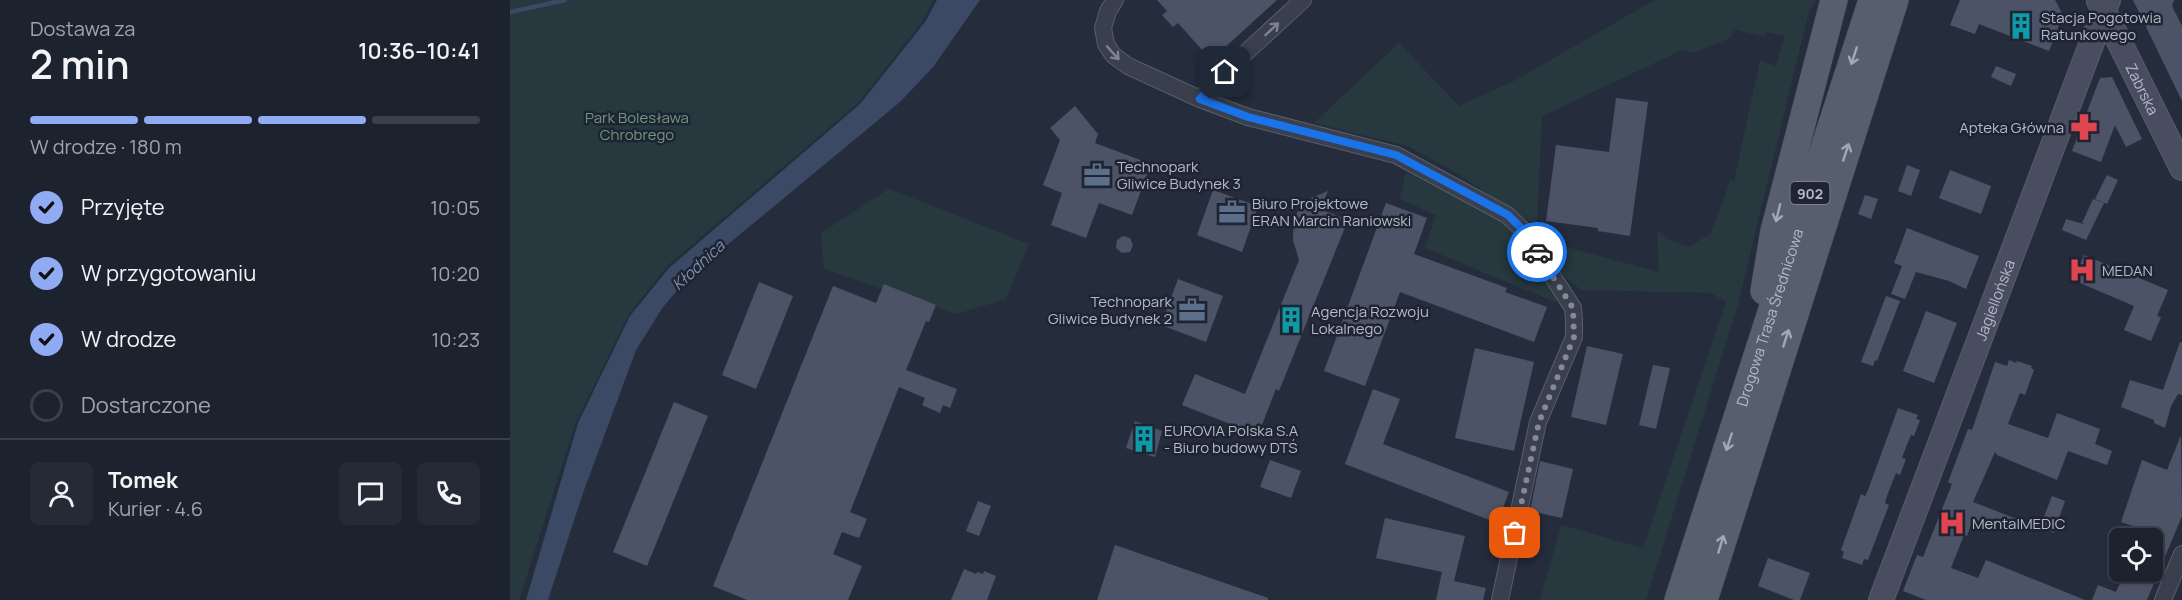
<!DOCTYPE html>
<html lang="pl">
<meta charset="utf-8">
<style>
:root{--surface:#1c222e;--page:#252a36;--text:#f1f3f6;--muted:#a0a4aa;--line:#3a3f4a;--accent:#90abf3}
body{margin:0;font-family:Manrope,sans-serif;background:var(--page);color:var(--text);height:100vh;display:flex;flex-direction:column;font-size:22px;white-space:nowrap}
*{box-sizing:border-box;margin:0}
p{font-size:20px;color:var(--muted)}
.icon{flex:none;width:33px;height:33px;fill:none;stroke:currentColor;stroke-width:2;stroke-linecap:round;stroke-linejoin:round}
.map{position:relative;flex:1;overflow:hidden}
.sheet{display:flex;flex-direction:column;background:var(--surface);width:510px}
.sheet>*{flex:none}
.buttons{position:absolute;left:1599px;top:528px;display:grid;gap:12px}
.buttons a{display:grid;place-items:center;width:54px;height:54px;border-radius:9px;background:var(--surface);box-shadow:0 2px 4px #0004,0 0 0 2px var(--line);font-size:30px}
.pin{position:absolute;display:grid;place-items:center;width:51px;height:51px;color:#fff;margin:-26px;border-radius:12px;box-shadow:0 3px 9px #0006}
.courier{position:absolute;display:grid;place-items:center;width:60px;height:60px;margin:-30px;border:4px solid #1a73e8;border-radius:50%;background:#fff;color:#222;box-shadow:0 2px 8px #0007}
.headline em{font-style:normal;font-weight:600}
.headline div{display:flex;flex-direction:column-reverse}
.headline{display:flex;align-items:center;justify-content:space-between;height:102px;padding:0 30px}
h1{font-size:39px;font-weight:600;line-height:45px}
.bar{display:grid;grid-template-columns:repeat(4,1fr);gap:9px 6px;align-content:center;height:72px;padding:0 30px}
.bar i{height:8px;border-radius:4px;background:var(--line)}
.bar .selected{background:var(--accent)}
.bar p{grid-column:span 4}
.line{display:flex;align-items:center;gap:15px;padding:0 30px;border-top:2px solid var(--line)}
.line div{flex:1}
.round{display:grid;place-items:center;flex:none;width:63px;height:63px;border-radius:9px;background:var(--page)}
ol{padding:0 30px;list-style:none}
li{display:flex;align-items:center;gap:18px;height:66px}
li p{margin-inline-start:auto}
li .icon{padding:6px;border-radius:50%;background:var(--accent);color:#111;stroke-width:4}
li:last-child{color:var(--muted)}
li i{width:33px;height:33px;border:3px solid var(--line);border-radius:50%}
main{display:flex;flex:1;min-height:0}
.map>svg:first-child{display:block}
.green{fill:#27393e}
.water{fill:#3c4965}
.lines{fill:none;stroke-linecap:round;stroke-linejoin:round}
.stream{stroke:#3c4965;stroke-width:4.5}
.building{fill:#4c5366}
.street-casing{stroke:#575d6b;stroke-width:18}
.secondary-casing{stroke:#575d6b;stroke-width:26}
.primary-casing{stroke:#424856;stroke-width:28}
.street{stroke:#393f4d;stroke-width:16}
.secondary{stroke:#484e60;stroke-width:24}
.primary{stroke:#575e6d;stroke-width:27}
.oneway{stroke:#7d8391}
.oneway2{stroke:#a2a8b6}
.done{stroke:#838997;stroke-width:6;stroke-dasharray:0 10.8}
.route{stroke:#1a73e8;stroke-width:8}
.labels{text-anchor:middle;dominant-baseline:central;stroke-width:5;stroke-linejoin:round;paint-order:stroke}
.shield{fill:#1e2432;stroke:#888d9b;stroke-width:1.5}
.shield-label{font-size:14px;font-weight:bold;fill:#b5bac8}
.poi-label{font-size:15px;fill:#b5bac8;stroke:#1e2432;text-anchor:start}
.street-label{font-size:15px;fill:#b5bac8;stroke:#1e2432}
.park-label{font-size:15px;fill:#6e987c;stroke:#1e2432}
.water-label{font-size:16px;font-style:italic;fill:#7e8eae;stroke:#1e2432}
</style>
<main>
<section class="sheet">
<div class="headline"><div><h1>2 min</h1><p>Dostawa za</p></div><em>10:36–10:41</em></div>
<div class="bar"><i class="selected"></i><i class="selected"></i><i class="selected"></i><i></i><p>W drodze · 180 m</p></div>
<ol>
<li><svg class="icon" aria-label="check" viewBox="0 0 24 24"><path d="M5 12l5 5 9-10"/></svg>Przyjęte<p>10:05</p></li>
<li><svg class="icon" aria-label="check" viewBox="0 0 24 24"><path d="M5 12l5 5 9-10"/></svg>W przygotowaniu<p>10:20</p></li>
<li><svg class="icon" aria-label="check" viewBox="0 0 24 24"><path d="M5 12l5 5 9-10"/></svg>W drodze<p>10:23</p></li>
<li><i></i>Dostarczone</li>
</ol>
<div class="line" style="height:108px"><a class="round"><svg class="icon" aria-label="person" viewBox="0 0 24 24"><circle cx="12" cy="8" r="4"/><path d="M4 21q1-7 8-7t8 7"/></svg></a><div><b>Tomek</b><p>Kurier · 4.6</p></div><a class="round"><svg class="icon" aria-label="chat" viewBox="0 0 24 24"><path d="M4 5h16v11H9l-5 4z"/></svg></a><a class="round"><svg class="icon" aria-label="phone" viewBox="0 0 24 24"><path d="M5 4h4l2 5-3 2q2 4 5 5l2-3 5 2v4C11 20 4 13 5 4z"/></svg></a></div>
</section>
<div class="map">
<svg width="1672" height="600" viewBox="0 0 1672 600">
<rect width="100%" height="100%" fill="#252d3d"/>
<!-- green -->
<g class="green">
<polygon points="0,0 424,0 412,22 349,102 157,266 119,314 66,422 9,600 0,600"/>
<polygon points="1145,0 1306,0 1299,11 1228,304 1136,600 1030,600 1051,525 1133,548 1216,302 1201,293 1071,290 1049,271 1026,239 1149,272 1147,230 1161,241 1179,247 1201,233 1221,179 1224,182 1250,60 1266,66 1275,36 1257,32 1255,37 1223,29 1222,37 1183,53 1172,50 1032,116 1027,224 1008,215 950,175 898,146 804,123 889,43 949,106 1002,82"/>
<polygon points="896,172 995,221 1021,250 1050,299 1045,302 915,248 926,215 890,199"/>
<polygon points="379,189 519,244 496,299 446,314 314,269 311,233"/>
</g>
<!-- water -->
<polygon class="water" points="427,0 470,0 423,67 390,102 205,255 176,280 153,307 126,350 73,493 38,600 16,600 68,423 120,316 159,268 350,104 415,22"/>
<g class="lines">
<!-- stream -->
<polyline class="stream" points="0,12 55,0"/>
</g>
<!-- building -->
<g class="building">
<polygon points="647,0 767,0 701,60 668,23 663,27 652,15 657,11"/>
<polygon points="1450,0 1545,0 1553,15 1539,51 1469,24 1465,34 1440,25"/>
<polygon points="1623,0 1664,0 1662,6 1672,26 1672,101"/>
<polygon points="1486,66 1506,74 1501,86 1481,77"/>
<polygon points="1602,77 1632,139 1616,147 1605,125 1591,162 1562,151 1590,78"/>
<polygon points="1106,98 1138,102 1120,236 1088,231 1088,228 1036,221 1046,145 1099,152"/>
<polygon points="565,106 588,134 585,143 641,164 622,215 589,203 576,238 541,225 552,193 533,185 550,140 540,128"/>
<polygon points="1397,165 1410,170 1401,196 1388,191"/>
<polygon points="1440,170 1481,186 1471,214 1429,198"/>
<polygon points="1597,175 1608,180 1597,204 1585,199"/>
<polygon points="703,190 748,206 732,252 687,235"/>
<polygon points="818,191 810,209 838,220 769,391 766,389 748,435 672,405 685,374 735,394 789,260 783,240 784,216 801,198"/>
<polygon points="1355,195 1368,199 1361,219 1348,214"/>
<polygon points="1583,199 1594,203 1576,240 1552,230 1556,219 1577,225 1572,223"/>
<polygon points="876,203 917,218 904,254 997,288 995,292 1037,307 1024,342 890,292 855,386 814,371"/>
<polygon points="1397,228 1469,256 1456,289 1439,281 1406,272 1395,299 1381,294 1392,266 1384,263"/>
<polygon points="613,236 620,238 623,245 620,252 612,253 606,248 607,240"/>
<polygon points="1574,255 1658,290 1647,316 1651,317 1641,341 1614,330 1624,306 1563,280"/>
<polygon points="668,279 713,296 696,342 651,325"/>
<polygon points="249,282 283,296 246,389 212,375"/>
<polygon points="374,284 426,305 419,322 416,321 396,370 447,389 440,408 433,405 430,413 412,405 415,398 389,387 340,512 357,519 349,538 332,532 323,554 352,566 338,600 237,600 203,586 323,286 366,303"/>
<polygon points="1376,296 1390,301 1367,361 1365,360 1363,366 1351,362"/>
<polygon points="1416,311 1447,323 1424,383 1393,371"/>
<polygon points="1670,342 1672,343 1672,395 1668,394 1661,406 1655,428 1644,423 1644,420 1611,407 1620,380 1653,390"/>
<polygon points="1077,346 1113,354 1096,425 1061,417"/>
<polygon points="965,348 1024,362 1004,451 945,438"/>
<polygon points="1499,360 1506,363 1507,361 1522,366 1521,368 1524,370 1515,395 1510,393 1498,424 1538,438 1547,413 1590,429 1585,444 1602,451 1597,465 1558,451 1547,480 1487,455 1485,452 1463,502 1507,519 1502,532 1463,519 1457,536 1454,535 1441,568 1468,578 1476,560 1575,600 1416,600 1393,591 1407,555 1413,557 1442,484 1438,482 1458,429 1462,430 1485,362 1497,366"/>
<polygon points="1143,365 1160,368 1146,429 1129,425"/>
<polygon points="863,389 890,399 873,444 999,492 987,523 835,464"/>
<polygon points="164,402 198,416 137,566 103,552"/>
<polygon points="1388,408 1408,415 1406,419 1410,420 1404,436 1401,435 1396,447 1392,458 1396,459 1390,475 1386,473 1377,496 1375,503 1379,505 1358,560 1354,559 1352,565 1332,558 1334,552 1331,550 1351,494 1355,496 1358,490"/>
<polygon points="625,421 652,431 645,457 616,448"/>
<polygon points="1671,435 1672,516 1637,600 1582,600 1588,585 1606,592 1615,572 1642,572 1642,538 1628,538 1632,529 1611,522 1632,460 1657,470"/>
<polygon points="760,460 791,471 781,498 750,487"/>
<polygon points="1030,461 1063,469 1052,518 1020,511"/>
<polygon points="1542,496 1555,501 1544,533 1530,527"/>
<polygon points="468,501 481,506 469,536 456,531"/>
<polygon points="875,518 955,536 944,581 976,588 973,600 926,600 932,572 866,558"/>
<polygon points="605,545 758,598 758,600 587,600"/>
<polygon points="1258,558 1300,573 1290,600 1284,600 1248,586"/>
<polygon points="454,569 466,574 467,572 473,574 474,571 486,576 477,600 441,600"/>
</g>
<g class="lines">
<defs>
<g id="street">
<polyline points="605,0 598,11 593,28 596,44 603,55 618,66 690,99 738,117 886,155 997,215 1012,229 1063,308 1064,321 1064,337 1028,422 990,600"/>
<polyline points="690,99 715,72 793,0"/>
<polyline points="1653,600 1672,554"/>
</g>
<g id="secondary">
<path id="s1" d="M 1589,1 L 1672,168"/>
<path id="s2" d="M 1371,600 L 1598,0"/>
</g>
<g id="primary">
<polyline points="1254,291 1264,231 1324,0"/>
<path id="s3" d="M 1168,600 L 1362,0"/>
<polyline points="1194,600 1385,0"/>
</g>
</defs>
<!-- street casing -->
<use href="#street" class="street-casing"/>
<!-- secondary casing -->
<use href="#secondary" class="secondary-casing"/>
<!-- primary casing -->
<use href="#primary" class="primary-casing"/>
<!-- street -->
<use href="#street" class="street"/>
<!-- secondary -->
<use href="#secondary" class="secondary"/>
<!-- primary -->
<use href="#primary" class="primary"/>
</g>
<!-- one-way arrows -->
<defs><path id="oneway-shaft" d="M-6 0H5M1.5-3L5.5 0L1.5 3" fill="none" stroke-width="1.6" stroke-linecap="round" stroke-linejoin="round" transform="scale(1.5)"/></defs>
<g class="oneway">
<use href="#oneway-shaft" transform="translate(762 29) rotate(-43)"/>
<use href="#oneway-shaft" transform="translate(603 53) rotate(48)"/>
</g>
<g class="oneway2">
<use href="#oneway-shaft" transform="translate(1344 56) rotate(108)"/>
<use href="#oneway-shaft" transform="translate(1336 152) rotate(-72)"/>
<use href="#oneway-shaft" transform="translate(1268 213) rotate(104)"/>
<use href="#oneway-shaft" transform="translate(1276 338) rotate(-72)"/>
<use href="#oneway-shaft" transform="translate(1219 442) rotate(108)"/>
<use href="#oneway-shaft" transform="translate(1211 544) rotate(-73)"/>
</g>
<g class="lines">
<!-- done -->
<polyline class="done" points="1005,533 1029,422 1064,337 1063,308 1027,252"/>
<!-- route -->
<polyline class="route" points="715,72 690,99 738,117 886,155 998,215 1012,229 1027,252"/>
</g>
<!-- icons -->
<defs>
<symbol id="building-bare" viewBox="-9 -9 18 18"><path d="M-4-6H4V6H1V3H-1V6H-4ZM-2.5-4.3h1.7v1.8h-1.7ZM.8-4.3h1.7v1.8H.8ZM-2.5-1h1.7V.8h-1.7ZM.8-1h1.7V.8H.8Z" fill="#0f9aa8" stroke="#1e2432" stroke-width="2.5" paint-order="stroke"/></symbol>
<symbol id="pharmacy-bare" viewBox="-9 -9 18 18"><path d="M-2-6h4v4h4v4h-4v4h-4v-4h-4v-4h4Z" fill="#e0444e" stroke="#1e2432" stroke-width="2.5" paint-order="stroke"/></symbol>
<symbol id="office-bare" viewBox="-9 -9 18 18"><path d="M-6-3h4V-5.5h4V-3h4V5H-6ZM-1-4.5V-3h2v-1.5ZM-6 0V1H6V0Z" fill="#5c6f8a" stroke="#1e2432" stroke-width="2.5" paint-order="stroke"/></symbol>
<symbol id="hospital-bare" viewBox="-9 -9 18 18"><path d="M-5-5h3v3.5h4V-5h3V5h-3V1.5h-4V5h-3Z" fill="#e0444e" stroke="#1e2432" stroke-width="2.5" paint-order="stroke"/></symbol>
</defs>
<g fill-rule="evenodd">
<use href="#building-bare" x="1492" y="7" width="38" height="38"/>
<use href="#pharmacy-bare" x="1555" y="108" width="38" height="38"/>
<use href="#office-bare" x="568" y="156" width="38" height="38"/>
<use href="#office-bare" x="703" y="193" width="38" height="38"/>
<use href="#hospital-bare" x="1553" y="251" width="38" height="38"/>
<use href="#office-bare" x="663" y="291" width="38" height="38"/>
<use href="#building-bare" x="762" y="301" width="38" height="38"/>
<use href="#building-bare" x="615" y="420" width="38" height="38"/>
<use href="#hospital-bare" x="1423" y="504" width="38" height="38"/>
</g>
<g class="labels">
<!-- shield labels -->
<rect class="shield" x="1280.5" y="182" width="39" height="22" rx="4.5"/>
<g class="shield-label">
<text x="1300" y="193">902</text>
</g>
<!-- poi labels -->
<g class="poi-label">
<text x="1531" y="17">Stacja Pogotowia<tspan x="1531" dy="17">Ratunkowego</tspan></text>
<text x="1554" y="127" text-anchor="end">Apteka Główna</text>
<text x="607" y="166">Technopark<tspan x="607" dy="17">Gliwice Budynek 3</tspan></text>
<text x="742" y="203">Biuro Projektowe<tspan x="742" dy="17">ERAN Marcin Raniowski</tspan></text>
<text x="1592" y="270">MEDAN</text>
<text x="662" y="301" text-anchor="end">Technopark<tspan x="662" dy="17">Gliwice Budynek 2</tspan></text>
<text x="801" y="311">Agencja Rozwoju<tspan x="801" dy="17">Lokalnego</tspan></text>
<text x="654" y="430">EUROVIA Polska S.A<tspan x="654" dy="17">- Biuro budowy DTŚ</tspan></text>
<text x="1462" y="523">MentalMEDIC</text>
</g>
<!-- street labels -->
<g class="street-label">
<text stroke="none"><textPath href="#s1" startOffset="98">Zabrska</textPath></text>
<text stroke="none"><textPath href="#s2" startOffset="321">Jagiellońska</textPath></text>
<text stroke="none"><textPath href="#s3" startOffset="297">Drogowa Trasa Średnicowa</textPath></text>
</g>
<!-- park labels -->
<g class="park-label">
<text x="127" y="117">Park Bolesława<tspan x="127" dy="17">Chrobrego</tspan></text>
</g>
<!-- water labels -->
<g class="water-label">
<text transform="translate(188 265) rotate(-43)">Kłodnica</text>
</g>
</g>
</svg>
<div class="buttons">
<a><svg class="icon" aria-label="locate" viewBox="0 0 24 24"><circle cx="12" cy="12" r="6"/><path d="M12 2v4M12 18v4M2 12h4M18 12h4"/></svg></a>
</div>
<div class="pin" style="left:1005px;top:533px;background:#ea580c"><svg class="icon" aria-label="bag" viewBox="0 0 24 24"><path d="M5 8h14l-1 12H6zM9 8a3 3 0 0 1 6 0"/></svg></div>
<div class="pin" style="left:715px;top:72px;background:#1f2937"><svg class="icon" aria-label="home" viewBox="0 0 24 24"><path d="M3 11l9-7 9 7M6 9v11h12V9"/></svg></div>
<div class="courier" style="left:1027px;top:252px"><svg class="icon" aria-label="car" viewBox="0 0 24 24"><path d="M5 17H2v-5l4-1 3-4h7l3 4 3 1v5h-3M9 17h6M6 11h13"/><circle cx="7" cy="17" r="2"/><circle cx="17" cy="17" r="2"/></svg></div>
</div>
</main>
